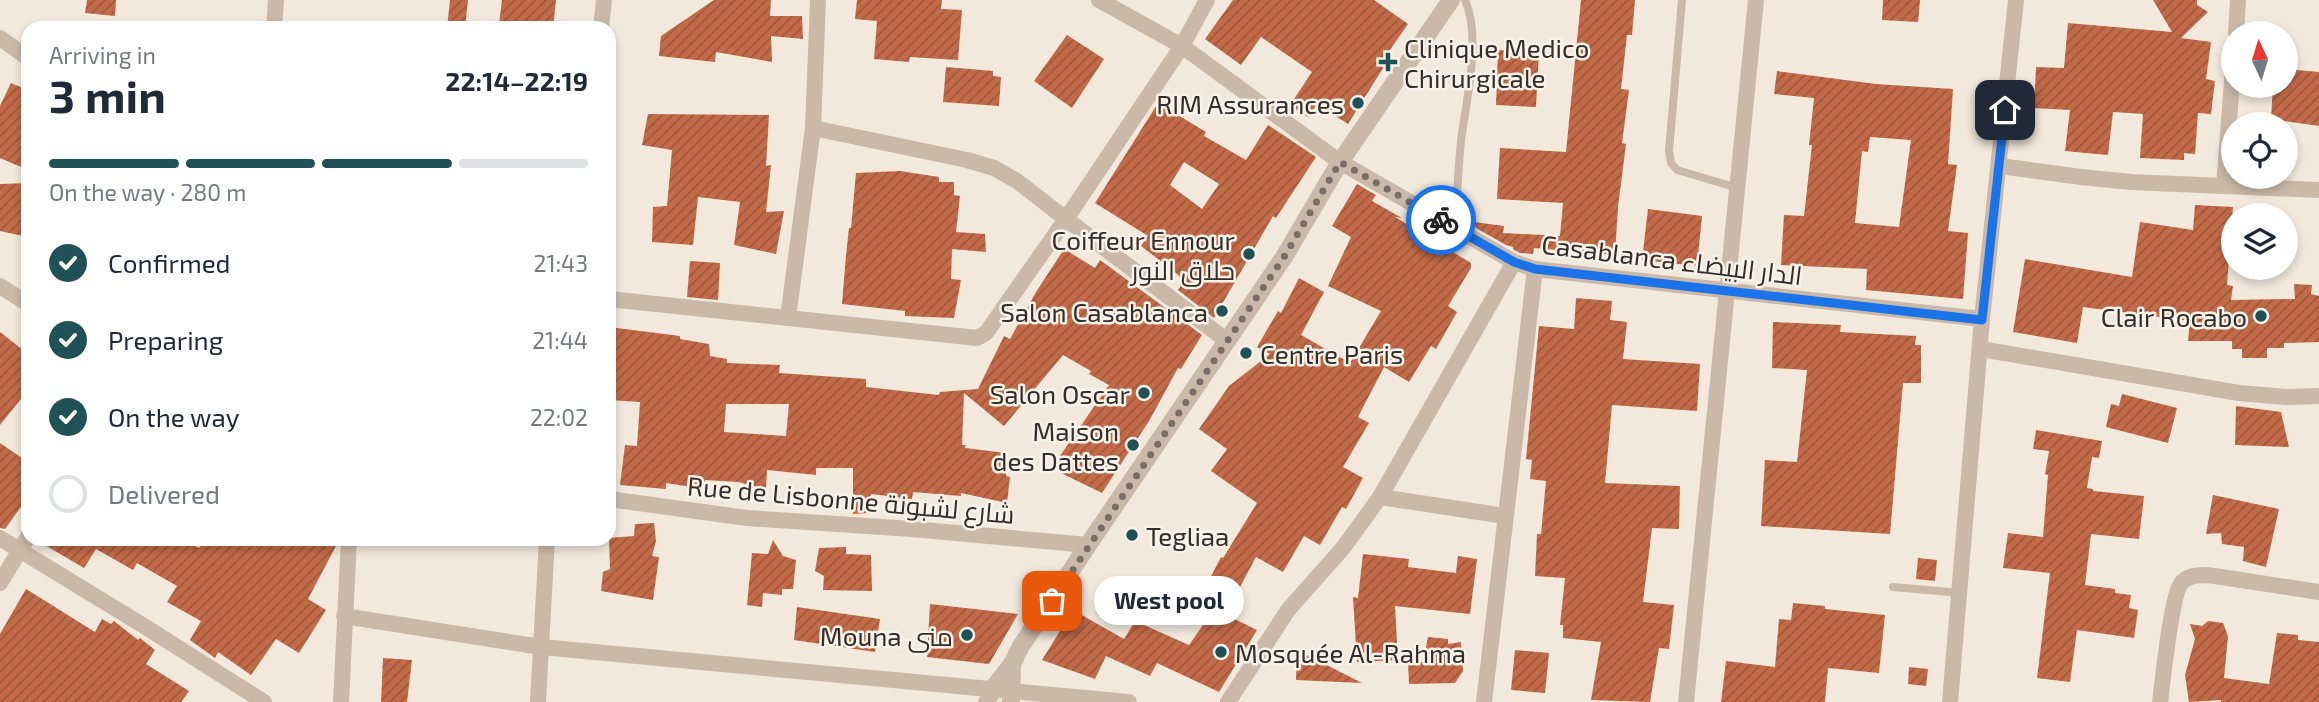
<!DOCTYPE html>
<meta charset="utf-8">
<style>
:root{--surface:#fff;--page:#f2f2f3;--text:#1f2937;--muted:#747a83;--line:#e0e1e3;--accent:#1f5157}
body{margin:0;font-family:"Exo 2",Cairo,sans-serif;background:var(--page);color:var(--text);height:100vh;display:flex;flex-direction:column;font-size:26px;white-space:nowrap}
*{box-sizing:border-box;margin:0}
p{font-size:23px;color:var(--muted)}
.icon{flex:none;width:38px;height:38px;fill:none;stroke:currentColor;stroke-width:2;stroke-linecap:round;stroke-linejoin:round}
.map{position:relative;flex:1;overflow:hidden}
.drawer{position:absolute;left:21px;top:21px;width:595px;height:525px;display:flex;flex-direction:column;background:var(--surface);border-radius:21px;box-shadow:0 4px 10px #0003}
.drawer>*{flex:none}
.needle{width:46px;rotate:356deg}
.buttons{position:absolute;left:2221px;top:21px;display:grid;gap:14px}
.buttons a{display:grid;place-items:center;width:77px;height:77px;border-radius:50%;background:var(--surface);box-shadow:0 4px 10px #0003;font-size:35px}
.pin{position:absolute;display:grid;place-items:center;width:60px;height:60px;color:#fff;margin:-30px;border-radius:14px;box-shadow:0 4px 10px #0006}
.courier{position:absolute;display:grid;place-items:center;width:70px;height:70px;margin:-35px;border:5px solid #1a73e8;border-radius:50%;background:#fff;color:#222;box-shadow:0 2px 9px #0007}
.bubble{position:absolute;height:49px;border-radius:24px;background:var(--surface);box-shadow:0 4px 10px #0003;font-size:23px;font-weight:700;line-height:49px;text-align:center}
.head em{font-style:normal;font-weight:700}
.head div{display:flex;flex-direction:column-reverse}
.head{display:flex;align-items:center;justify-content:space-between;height:119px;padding:0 28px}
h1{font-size:46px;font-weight:700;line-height:52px}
.bar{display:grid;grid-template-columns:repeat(4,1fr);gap:10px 7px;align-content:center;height:84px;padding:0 28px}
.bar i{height:9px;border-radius:5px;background:var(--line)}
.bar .selected{background:var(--accent)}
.bar p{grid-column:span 4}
ol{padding:0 28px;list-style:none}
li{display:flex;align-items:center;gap:21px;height:77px}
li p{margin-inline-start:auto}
li .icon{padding:7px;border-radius:50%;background:var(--accent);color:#fff;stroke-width:4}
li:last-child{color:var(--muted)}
li i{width:38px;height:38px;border:4px solid var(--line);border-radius:50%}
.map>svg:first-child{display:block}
.building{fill:url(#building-hatch);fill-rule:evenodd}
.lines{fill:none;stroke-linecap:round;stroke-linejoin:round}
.service{stroke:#cab9a8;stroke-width:8}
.minor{stroke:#cab9a8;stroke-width:16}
.tertiary{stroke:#cab9a8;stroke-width:18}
.done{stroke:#786e67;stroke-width:7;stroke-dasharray:0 12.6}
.route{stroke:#1a73e8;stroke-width:9}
.poi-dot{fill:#1f5157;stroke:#f9f2e9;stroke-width:2.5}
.labels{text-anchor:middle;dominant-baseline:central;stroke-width:5;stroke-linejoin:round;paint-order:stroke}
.poi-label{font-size:26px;fill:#362d28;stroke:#f9f2e9;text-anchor:end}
.street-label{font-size:26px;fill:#362d28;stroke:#f9f2e9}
</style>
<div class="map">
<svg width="2319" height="702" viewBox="0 0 2319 702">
<defs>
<pattern id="building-hatch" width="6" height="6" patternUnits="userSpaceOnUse" patternTransform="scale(1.75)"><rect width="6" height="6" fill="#c36b48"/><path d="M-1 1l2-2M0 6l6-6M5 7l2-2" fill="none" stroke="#9f583c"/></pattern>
</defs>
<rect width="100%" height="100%" fill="#f2e8dc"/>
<!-- building -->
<g class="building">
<polygon points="87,0 116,0 115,16 85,13"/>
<polygon points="450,0 468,0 465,28 447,28"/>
<polygon points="502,0 556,0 553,28 522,28 499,24"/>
<polygon points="714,0 771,0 770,16 802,16 803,39 771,36 772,62 716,52 715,62 659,56 661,36"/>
<polygon points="857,0 942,0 941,9 962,10 958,60 910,57 909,62 874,59 877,21 855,19"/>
<polygon points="1233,0 1374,0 1408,24 1387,54 1390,57 1348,124 1317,104 1308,117 1290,105 1312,72 1261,37 1241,65 1205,39"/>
<polygon points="1581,0 1635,0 1632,35 1627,35 1621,89 1629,90 1622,143 1626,144 1618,207 1615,255 1534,248 1533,254 1520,253 1513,249 1513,247 1506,245 1476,228 1474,222 1504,226 1503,233 1560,236 1563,203 1497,199 1500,148 1566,152"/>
<polygon points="1883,0 1920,0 1918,22 1882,20"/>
<polygon points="2153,0 2197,0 2197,5 2208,12 2181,38 2211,42 2206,79 2215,81 2211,114 2198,113 2195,154 2184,153 2184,160 2140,158 2143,114 2113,112 2108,155 2065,151 2070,110 2034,108 2036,67 2064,68 2068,23 2172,32"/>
<polygon points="1067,35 1104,59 1072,108 1034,81"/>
<polygon points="1498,50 1539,52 1536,107 1496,105"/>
<polygon points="946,67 993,71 993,76 1001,77 999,106 943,102"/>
<polygon points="2286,69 2319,72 2319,126 2271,119 2273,86 2286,86"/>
<path d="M 1777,71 L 1876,84 L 1953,89 L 1948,164 L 1957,165 L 1948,231 L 1968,233 L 1963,299 L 1866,290 L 1867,269 L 1781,265 L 1784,215 L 1804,216 L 1812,145 L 1809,145 L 1814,98 L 1774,94 ZM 1870,137 L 1911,140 L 1899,227 L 1855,223 L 1862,151 L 1868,152 Z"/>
<polygon points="11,83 28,90 28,170 0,158 0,106"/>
<path d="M 1158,103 L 1206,132 L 1204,136 L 1246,160 L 1268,125 L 1316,157 L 1276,218 L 1273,216 L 1214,318 L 1178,290 L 1184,281 L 1175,272 L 1141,246 L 1148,236 L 1095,203 ZM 1184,162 L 1219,184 L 1202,209 L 1170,185 Z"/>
<polygon points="648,114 769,115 766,166 771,165 766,212 784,211 776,254 734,245 740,202 698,197 693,245 652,242 653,207 667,206 672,150 642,145"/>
<polygon points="900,171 939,177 939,182 954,182 954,195 960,196 956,232 985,234 986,252 952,249 951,279 961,280 954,318 905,316 905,311 842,304 846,255 849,228 851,228 856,173"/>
<polygon points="28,183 28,237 0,231 0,184"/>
<polygon points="1357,184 1376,195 1372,201 1402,218 1395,217 1471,263 1471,268 1448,306 1457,312 1436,349 1431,346 1409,382 1384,367 1358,417 1369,423 1343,467 1363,478 1346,509 1342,507 1320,545 1304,536 1283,572 1256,557 1231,604 1204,590 1221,557 1223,558 1257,503 1211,471 1227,449 1199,429 1229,386 1270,354 1257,347 1278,311 1281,313 1299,278 1324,292 1301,335 1350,363 1381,311 1328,286 1351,237 1332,226"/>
<polygon points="2195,205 2233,207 2227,285 2233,286 2231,300 2295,299 2294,284 2312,285 2311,294 2319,296 2319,342 2284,343 2284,348 2267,348 2267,358 2242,358 2242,349 2232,349 2232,341 2188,341 2190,321 2083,307 2077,343 2013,332 2025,259 2132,277 2140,222 2193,230"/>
<polygon points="1648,209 1702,216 1697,266 1642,260"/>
<path d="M 1064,249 L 1095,268 L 1100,260 L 1202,335 L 1181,369 L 1178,368 L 1149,421 L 1102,493 L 1061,473 L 1053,466 L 1109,385 L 1089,374 L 1091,371 L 1063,355 L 1004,426 L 964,393 L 962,445 L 966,445 L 965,448 L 1006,453 L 1006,476 L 1010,477 L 1007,503 L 961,493 L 961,496 L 913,492 L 912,499 L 871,494 L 868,513 L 853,514 L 853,468 L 816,468 L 816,475 L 767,470 L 766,489 L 738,482 L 705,480 L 704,489 L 666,483 L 666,489 L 620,485 L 625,445 L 637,446 L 640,402 L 609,400 L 609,327 L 680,336 L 680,339 L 709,344 L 710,356 L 727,359 L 727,363 L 780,365 L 779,373 L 866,379 L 866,387 L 939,395 L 940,392 L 978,389 L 1004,336 L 1010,339 L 1036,292 ZM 726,404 L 789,404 L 786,436 L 724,432 Z"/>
<polygon points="690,261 720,263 718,300 687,297"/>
<polygon points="1576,298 1612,301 1610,320 1627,322 1623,359 1700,364 1697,411 1612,405 1605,483 1680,486 1679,529 1652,528 1643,602 1674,605 1669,649 1659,648 1650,702 1591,700 1601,642 1563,638 1563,625 1560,625 1565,578 1535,576 1537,534 1541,534 1546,481 1530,479 1532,460 1526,459 1539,326 1574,329"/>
<polygon points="1773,322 1841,325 1840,332 1916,336 1915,345 1921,345 1921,383 1903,383 1890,534 1761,526 1765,460 1797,462 1807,370 1772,368"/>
<polygon points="0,332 28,354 28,390 0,425"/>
<polygon points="2122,394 2177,408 2168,443 2106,427 2111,404 2119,406"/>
<polygon points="2236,406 2281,412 2289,447 2235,445"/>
<polygon points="2036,430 2102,441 2099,458 2092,457 2087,488 2093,489 2093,491 2144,496 2139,539 2091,534 2085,585 2115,589 2115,593 2131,595 2129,608 2138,610 2134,638 2077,630 2070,682 2037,678 2050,573 2003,568 2008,533 2043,537 2048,475 2045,474 2049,451 2033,449"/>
<polygon points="0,443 28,462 28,497 5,529 0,528"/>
<polygon points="2213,495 2279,509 2266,567 2243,561 2244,547 2222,544 2221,533 2206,534"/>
<polygon points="654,523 656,541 652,556 659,557 653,600 601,591 603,572 610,569 609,538 634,536 635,524"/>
<polygon points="38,539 182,539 199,548 205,539 327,539 337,544 308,599 326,610 299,653 276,639 251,675 218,652 215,658 190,640 201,621 167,602 177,586 137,563 133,570 96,549 84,568 38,541"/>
<polygon points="773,540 783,556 796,560 793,589 782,589 782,595 763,593 762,607 747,605 752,553 768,554"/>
<polygon points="846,547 846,554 871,555 872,591 823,590 824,576 815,571 819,548"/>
<polygon points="1363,554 1409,559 1408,567 1456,573 1458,556 1477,559 1470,614 1395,606 1398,660 1357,662 1353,597 1358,598"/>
<polygon points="1918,558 1937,560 1935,581 1916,579"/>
<polygon points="26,589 95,632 102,619 111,624 114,621 138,640 140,638 155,650 146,664 189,691 181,702 0,702 0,634"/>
<polygon points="1793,603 1825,606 1825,609 1885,615 1879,673 1828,668 1825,702 1721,702 1726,661 1775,667 1779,619 1791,620"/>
<polygon points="930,604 1018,614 989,664 927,657"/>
<polygon points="797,607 880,619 875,652 794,640"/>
<polygon points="1214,609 1257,630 1219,692 1157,663 1150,676 1106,656 1095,679 1042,660 1073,610 1124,639 1135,621 1189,645"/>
<polygon points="2208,621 2223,623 2228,636 2224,678 2269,684 2277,633 2298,635 2298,640 2319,642 2319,702 2221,702 2221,700 2189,702 2185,675 2195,639 2190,624 2202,626"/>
<polygon points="1428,637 1448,639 1448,644 1461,642 1463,671 1455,683 1409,684 1408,661 1423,662"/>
<polygon points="1297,650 1362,683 1296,680"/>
<polygon points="1515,650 1549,653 1545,693 1511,690"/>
<polygon points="383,658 412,660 407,702 381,702"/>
<polygon points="1909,667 1928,669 1926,686 1908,684"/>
</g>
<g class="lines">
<!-- service -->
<g class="service">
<polyline points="1682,0 1669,151 1671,163 1677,170 1738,188"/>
<path d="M 1455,228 C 1457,199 1458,170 1461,141 C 1466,99 1482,39 1465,0"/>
<polyline points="1893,587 1960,593"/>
</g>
<!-- minor -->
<g class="minor">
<polyline points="1099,0 1182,46 1340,162 1514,262 1535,269 1982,319"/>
<polyline points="274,28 276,0"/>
<polyline points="601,28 604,0"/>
<polyline points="2236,33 2238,0"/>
<polyline points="0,38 28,58"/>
<polyline points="813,128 967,160 994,168 1017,181 1066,219 1182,46 1207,0"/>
<polyline points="2000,166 2081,177 2131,182 2319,190"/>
<polyline points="2224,185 2233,69"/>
<polyline points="0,286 28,304"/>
<polyline points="609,299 977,338 986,333 1066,219 1226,340"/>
<polyline points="788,318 813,128 818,0"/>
<polyline points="1981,349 2239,393 2286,397 2319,396"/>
<polyline points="1380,497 1505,516"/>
<polyline points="609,499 747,518 912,529 1088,545"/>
<polyline points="0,538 144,626 264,702"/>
<polyline points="0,583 28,537"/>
<polyline points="344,616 541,647 1129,702"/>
<polyline points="341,702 349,539"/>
<polyline points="538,702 547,539"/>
<polyline points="1228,702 1288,610 1343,548 1380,497 1514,262"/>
<polyline points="1484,702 1535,269"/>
<polyline points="1686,702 1756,0"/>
<polyline points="1950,702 1982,319 2016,0"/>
<path d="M 2160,702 C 2163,681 2171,594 2182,582 C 2189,575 2199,575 2208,575 L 2319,592"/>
</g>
<!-- tertiary -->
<g class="tertiary">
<polyline points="987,702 992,690 1012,664 1021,646 1088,545 1284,257 1340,162 1451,0"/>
<polyline points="1011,702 1012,664"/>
</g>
</g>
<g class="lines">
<!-- done -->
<polyline class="done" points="1052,601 1284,257 1340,162 1441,220"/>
<!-- route -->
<polyline class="route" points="1441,220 1514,262 1535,269 1982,320 2005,110"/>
</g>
<!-- markers -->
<g class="poi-dot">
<path d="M1384.5 51.5h7v7h7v7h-7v7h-7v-7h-7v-7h7z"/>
<circle cx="1358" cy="103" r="7"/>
<circle cx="1249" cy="254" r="7"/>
<circle cx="1222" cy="311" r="7"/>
<circle cx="2261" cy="316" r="7"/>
<circle cx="1246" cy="353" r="7"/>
<circle cx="1144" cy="393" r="7"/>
<circle cx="1133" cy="445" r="7"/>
<circle cx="1132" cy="535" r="7"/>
<circle cx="967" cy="635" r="7"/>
<circle cx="1221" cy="652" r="7"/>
</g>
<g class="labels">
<!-- poi labels -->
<g class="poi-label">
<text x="1404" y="47" text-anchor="start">Clinique Medico<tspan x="1404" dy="30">Chirurgicale</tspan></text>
<text x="1344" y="103">RIM Assurances</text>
<text x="1235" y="239">Coiffeur Ennour<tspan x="1235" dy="30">حلاق النور</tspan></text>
<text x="1208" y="311">Salon Casablanca</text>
<text x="2247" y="316">Clair Rocabo</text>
<text x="1260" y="353" text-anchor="start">Centre Paris</text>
<text x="1130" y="393">Salon Oscar</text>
<text x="1119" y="430">Maison<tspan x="1119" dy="30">des Dattes</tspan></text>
<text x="1146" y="535" text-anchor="start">Tegliaa</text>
<text x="953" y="635">Mouna منى</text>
<text x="1235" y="652" text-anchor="start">Mosquée Al-Rahma</text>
</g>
<!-- street labels -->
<g class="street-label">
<text transform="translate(1672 259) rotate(7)">Casablanca الدار البيضاء</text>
<text transform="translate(851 499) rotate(5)">Rue de Lisbonne شارع لشبونة</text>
</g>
</g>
</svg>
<div class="buttons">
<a><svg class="needle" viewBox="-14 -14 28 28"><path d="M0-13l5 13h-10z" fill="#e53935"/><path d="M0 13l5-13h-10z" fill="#747a83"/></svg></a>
<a><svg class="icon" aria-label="locate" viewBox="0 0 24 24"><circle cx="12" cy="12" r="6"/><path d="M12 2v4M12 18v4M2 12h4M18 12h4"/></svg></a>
<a><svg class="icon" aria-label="layers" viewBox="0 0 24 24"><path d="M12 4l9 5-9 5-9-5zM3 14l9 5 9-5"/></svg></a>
</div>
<div class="pin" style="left:1052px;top:601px;background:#ea580c"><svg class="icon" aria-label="bag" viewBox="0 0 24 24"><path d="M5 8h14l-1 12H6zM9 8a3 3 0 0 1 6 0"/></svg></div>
<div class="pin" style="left:2005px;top:110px;background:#1f2937"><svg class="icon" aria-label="home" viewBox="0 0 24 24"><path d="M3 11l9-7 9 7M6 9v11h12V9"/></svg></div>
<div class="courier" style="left:1441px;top:220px"><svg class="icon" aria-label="bike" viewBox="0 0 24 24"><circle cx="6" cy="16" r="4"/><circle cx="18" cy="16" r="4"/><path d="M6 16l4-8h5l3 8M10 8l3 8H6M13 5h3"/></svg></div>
<div class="bubble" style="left:1094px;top:576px;width:150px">West pool</div>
<section class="drawer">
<div class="head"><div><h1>3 min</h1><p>Arriving in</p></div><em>22:14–22:19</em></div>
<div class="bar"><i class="selected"></i><i class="selected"></i><i class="selected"></i><i></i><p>On the way · 280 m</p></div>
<ol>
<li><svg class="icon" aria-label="check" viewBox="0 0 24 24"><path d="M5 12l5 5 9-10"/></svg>Confirmed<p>21:43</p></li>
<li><svg class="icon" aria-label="check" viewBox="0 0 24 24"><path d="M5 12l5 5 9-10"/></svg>Preparing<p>21:44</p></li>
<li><svg class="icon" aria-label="check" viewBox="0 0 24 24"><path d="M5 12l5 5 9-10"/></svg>On the way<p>22:02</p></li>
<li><i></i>Delivered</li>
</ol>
</section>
</div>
